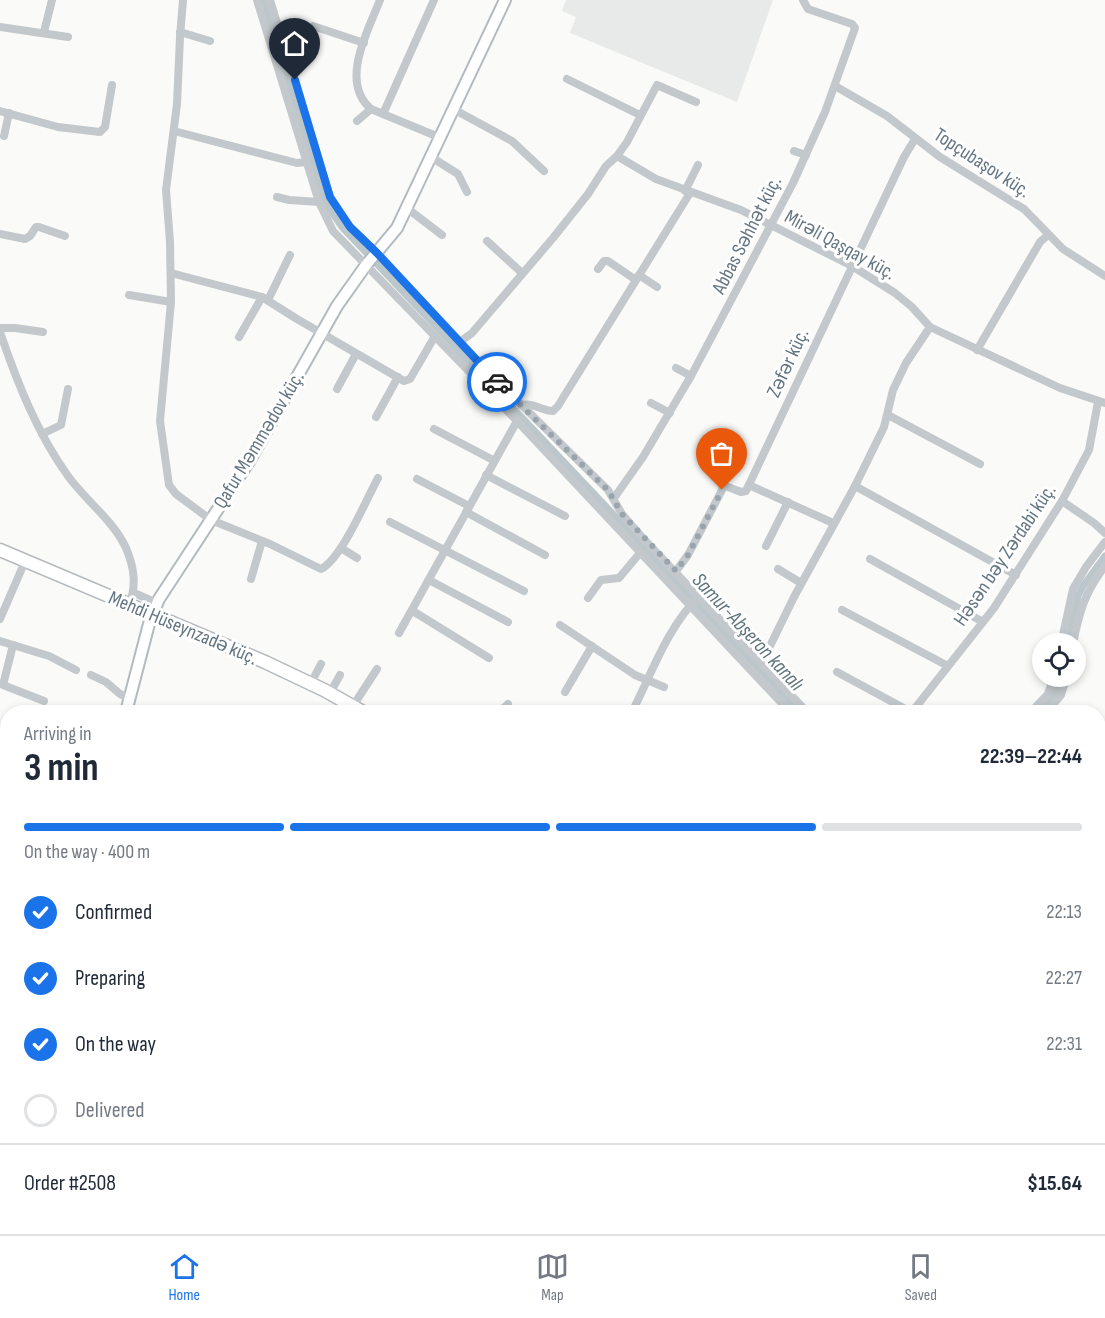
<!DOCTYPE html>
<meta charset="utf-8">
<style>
:root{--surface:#fff;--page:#f6f6f7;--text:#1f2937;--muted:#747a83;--line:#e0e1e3;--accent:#1a73e8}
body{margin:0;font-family:"Sofia Sans Condensed",sans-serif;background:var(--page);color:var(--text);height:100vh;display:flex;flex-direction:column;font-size:22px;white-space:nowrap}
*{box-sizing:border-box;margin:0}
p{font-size:20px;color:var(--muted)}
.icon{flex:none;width:33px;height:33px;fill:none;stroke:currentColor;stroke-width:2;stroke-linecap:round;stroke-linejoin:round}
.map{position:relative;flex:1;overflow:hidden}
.side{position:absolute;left:0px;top:705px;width:1106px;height:530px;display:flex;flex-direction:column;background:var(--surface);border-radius:24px 24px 0 0;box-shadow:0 3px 9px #0003}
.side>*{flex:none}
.controls{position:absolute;left:1032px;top:633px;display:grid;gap:12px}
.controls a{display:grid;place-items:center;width:54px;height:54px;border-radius:50%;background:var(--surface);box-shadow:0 3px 9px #0003;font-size:30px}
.pin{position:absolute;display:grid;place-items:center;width:51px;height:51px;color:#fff;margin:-62px -26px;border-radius:50% 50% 50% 0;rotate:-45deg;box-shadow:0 0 6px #0007}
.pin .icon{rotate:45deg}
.courier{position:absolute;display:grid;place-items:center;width:60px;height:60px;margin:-30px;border:4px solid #1a73e8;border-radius:50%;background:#fff;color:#222;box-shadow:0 2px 8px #0007}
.head em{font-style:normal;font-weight:700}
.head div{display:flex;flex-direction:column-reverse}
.head{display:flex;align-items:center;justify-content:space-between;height:102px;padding:0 24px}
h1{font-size:39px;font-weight:700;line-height:45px}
.bar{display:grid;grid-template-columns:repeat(4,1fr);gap:9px 6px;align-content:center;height:72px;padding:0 24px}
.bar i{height:8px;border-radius:4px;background:var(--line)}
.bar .current{background:var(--accent)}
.bar p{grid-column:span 4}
.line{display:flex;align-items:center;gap:15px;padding:0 24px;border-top:2px solid var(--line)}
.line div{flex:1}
ol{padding:0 24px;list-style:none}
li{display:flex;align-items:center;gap:18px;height:66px}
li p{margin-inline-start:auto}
li .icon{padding:6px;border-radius:50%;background:var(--accent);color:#fff;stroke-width:4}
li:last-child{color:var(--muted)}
li i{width:33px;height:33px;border:3px solid var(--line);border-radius:50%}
.dock{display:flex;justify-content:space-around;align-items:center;height:84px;border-top:2px solid var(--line);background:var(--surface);font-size:16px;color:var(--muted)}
.dock a{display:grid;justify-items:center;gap:3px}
.dock .current{color:var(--accent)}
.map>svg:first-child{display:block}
.built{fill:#e8e9e9}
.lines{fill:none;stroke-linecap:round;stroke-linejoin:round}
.canal{stroke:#bbc7cb;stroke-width:7}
.secondary-casing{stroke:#b3babf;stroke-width:14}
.primary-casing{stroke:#b5babe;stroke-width:15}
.street{stroke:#c3c8cc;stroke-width:8}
.secondary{stroke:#fff;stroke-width:10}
.primary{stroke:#fff;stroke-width:12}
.rail-casing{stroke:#a2aab0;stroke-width:4}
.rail{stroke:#fff;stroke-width:1.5;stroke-dasharray:4.5;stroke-linecap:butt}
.done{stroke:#99a4ac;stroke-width:6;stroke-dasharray:0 10.8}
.route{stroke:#1a73e8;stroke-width:8}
.labels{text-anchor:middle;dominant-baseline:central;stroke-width:6;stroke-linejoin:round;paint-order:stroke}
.street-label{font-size:20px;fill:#657683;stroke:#fff}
.water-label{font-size:21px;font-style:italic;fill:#60757c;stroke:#fff}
</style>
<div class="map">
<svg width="1105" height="1234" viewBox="0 0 1105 1234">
<rect width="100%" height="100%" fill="#fafaf8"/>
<!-- built -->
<polygon class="built" points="566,0 773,0 737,102 570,33 576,17 562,11"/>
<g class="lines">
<!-- canal -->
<g class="canal">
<polyline points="264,0 326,204 342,227 800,712"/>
<polyline points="1068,644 1078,596 1083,586 1105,556"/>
<polyline points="1039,712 1056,692 1061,676"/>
</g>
<defs>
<g id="secondary">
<polyline points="126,712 150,620 159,599 250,460 337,306 366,265 397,228 505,0"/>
<polyline points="0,928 8,931"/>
<polyline points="855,1234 886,1227"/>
</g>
<g id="primary">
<polyline points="0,550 265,662 324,690 363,712"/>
<polyline points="1098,1223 1105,1225"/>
<polyline points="1080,1227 1105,1234"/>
</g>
</defs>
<!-- secondary casing -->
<use href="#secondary" class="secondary-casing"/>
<!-- primary casing -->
<use href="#primary" class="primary-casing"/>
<!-- street -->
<g class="street">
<path d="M 183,0 L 180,37 L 177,104 L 166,190 L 170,242 L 171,302 L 160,421 L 169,485 L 176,494 L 211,520 L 270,544 L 321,569 C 342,558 366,500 378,478"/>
<polyline points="257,0 319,202 333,231 517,421 790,712"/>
<polyline points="270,0 330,197 338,211 350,227 377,253 492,376 608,490 622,514 641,536 807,712"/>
<path d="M 380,0 C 368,31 339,82 371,109 L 441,138"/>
<polyline points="313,26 364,43"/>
<polyline points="0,27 68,37"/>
<polyline points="44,32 52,0"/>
<polyline points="180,32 210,41"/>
<polyline points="567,79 640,115"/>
<polyline points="835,86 887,116 940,157 1024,209 1063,249 1105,276"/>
<polyline points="455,110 512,141 544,171"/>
<polyline points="0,111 58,127 100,132 105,127 112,85"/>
<polyline points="383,114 434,0"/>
<polyline points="357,121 371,109"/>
<polyline points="174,131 297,163 307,162"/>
<polyline points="4,136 9,113"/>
<polyline points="794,151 806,155"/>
<polyline points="617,156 656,179 741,210 852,266 895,293 912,307 930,327 1060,388 1105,403"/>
<polyline points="431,157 458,174 467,192"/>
<polyline points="685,191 698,165"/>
<polyline points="277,197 289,200 319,202"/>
<polyline points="408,209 442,235"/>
<polyline points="0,234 25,239 30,236 36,227 39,227 65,236"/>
<polyline points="487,241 522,273"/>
<polyline points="598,269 604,261 608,261 636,280"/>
<polyline points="171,273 262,297 297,319 404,381 410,379 435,336"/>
<polyline points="639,275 657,287"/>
<polyline points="129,295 171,302"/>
<polyline points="268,300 290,255"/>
<polyline points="0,328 15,328 43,332"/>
<path d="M 0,332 C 17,382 37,433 68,476 C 86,501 113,520 126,548 C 134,567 137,585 129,605"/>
<polyline points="239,337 262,297"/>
<polyline points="461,341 472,333 553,238 588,194 606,166 617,156 627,142 657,85 696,102"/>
<polyline points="977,350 1040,242 1048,235"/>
<polyline points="676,368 691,376"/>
<polyline points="337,389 356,354"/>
<polyline points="651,403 670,413"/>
<path d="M 521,405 C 533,402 542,411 553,411 L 558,406 L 690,193"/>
<polyline points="888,415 980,464"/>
<polyline points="376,417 398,377"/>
<polyline points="434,429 493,460"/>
<polyline points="42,434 61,425 68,389"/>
<polyline points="486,475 565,516"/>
<polyline points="417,479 469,506"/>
<polyline points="749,485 833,523"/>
<polyline points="855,486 1016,575"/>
<polyline points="614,498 643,457 691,376 793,183 825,112 855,28 852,24 808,9 803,0"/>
<polyline points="1062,501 1094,523 1105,533"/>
<polyline points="466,512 545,555"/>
<polyline points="390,522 524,591"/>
<polyline points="766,546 788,502"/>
<polyline points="341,548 357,558"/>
<polyline points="870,559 983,622"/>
<polyline points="778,569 801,583"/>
<polyline points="676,571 688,555 722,490 723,485 741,492 746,491 904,157 915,139"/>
<polyline points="251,579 262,541"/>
<polyline points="429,580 508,622"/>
<polyline points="134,593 157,603"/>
<polyline points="588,598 601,580 619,578 640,553"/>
<polyline points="842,610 948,666"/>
<polyline points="416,613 489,658"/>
<polyline points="0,619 23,566"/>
<polyline points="560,625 635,675 664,687"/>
<polyline points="399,633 517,421"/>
<polyline points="0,641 49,656 76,670"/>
<polyline points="1061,644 1073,589 1086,567 1105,542"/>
<path d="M 1073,644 C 1079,612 1085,592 1105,566"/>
<polyline points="13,645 3,685 44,701"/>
<polyline points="760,661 770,646 794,597 855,486 884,427 893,390 906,363 930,327"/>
<polyline points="837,672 911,712"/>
<polyline points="91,675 106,682 120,694 129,698"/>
<polyline points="311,683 321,664"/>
<polyline points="565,692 592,646"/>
<polyline points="330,693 340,675"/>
<polyline points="353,706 377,669"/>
<polyline points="339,712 342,706"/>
<polyline points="499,712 508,704"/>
<path d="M 632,712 C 652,673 667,628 699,596"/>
<polyline points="912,712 994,608 1062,501 1089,450 1098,402"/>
<polyline points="1031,712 1048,694 1054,676"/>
<polyline points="1047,712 1061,695 1067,676"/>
<polyline points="1098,762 1105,766"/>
<polyline points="1098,831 1105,813"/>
<polyline points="0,966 8,970"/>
<polyline points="0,1023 8,1011"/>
<polyline points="1098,1083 1105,1077"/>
<polyline points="1098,1097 1105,1103"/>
<polyline points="1098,1120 1105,1114"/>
<polyline points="0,1152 8,1138"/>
<polyline points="0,1224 8,1226"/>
<polyline points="72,1227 72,1234"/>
<polyline points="167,1227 221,1231"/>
<polyline points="413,1227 414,1234"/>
<polyline points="568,1227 615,1234"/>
<path d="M 633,1227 C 676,1234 719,1233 762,1227"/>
<polyline points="12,1234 14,1227"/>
<polyline points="310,1234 321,1227"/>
<polyline points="387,1234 392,1227"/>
</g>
<!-- secondary -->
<use href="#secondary" class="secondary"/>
<!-- primary -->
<use href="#primary" class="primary"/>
<defs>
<g id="rail">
<polyline points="0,954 8,958"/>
<polyline points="1098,1113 1105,1108"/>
<polyline points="611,1227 655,1234"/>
<polyline points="735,1234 778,1232 815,1227"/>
</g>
</defs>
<!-- rail casing -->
<use href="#rail" class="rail-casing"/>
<!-- rail -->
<use href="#rail" class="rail"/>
</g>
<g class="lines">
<!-- done -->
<polyline class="done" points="497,382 608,490 622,514 676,571 688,555 722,490"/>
<!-- route -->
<polyline class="route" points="295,80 330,197 350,227 377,253 497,382"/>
</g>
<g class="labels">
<!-- street labels -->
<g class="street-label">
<text transform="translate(982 163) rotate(33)">Topçubaşov küç.</text>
<text transform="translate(747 235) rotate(-63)">Abbas Səhhət küç.</text>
<text transform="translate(840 245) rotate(29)">Mirəli Qaşqay küç.</text>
<text transform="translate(788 363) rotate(-65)">Zəfər küç.</text>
<text transform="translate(259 440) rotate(-59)">Qafur Məmmədov küç.</text>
<text transform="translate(1005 555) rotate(-56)">Həsən bəy Zərdabi küç.</text>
<text transform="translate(183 628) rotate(23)">Mehdi Hüseynzadə küç.</text>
</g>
<!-- water labels -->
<g class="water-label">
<text transform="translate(748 632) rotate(47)">Samur-Abşeron kanalı</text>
</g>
</g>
</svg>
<div class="controls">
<a><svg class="icon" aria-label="locate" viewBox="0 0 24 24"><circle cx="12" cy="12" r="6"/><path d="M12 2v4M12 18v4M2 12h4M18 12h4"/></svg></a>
</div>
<div class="pin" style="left:722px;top:490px;background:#ea580c"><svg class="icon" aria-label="bag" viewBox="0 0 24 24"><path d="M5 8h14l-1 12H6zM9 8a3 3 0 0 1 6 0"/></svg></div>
<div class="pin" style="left:295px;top:80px;background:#1f2937"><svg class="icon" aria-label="home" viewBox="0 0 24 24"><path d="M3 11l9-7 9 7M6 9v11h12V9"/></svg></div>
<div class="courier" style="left:497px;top:382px"><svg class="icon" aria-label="car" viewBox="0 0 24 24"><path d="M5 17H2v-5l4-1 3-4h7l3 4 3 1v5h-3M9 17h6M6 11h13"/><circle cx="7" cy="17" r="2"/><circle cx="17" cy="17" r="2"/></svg></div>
<section class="side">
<div class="head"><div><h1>3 min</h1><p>Arriving in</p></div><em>22:39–22:44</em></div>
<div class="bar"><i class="current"></i><i class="current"></i><i class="current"></i><i></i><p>On the way · 400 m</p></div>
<ol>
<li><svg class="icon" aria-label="check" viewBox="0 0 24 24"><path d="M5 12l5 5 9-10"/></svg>Confirmed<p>22:13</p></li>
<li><svg class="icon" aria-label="check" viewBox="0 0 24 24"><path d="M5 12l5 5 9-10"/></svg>Preparing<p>22:27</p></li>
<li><svg class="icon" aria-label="check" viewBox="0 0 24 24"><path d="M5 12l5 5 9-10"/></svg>On the way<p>22:31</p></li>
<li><i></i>Delivered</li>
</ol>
<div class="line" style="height:78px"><div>Order #2508</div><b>$15.64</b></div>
</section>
</div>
<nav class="dock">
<a class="current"><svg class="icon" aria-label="home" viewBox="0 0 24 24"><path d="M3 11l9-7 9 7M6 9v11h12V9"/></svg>Home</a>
<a><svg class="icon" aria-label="map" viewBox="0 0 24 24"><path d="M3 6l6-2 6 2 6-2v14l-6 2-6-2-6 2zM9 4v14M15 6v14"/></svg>Map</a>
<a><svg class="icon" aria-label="saved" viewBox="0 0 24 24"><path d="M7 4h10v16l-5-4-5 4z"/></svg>Saved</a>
</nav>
